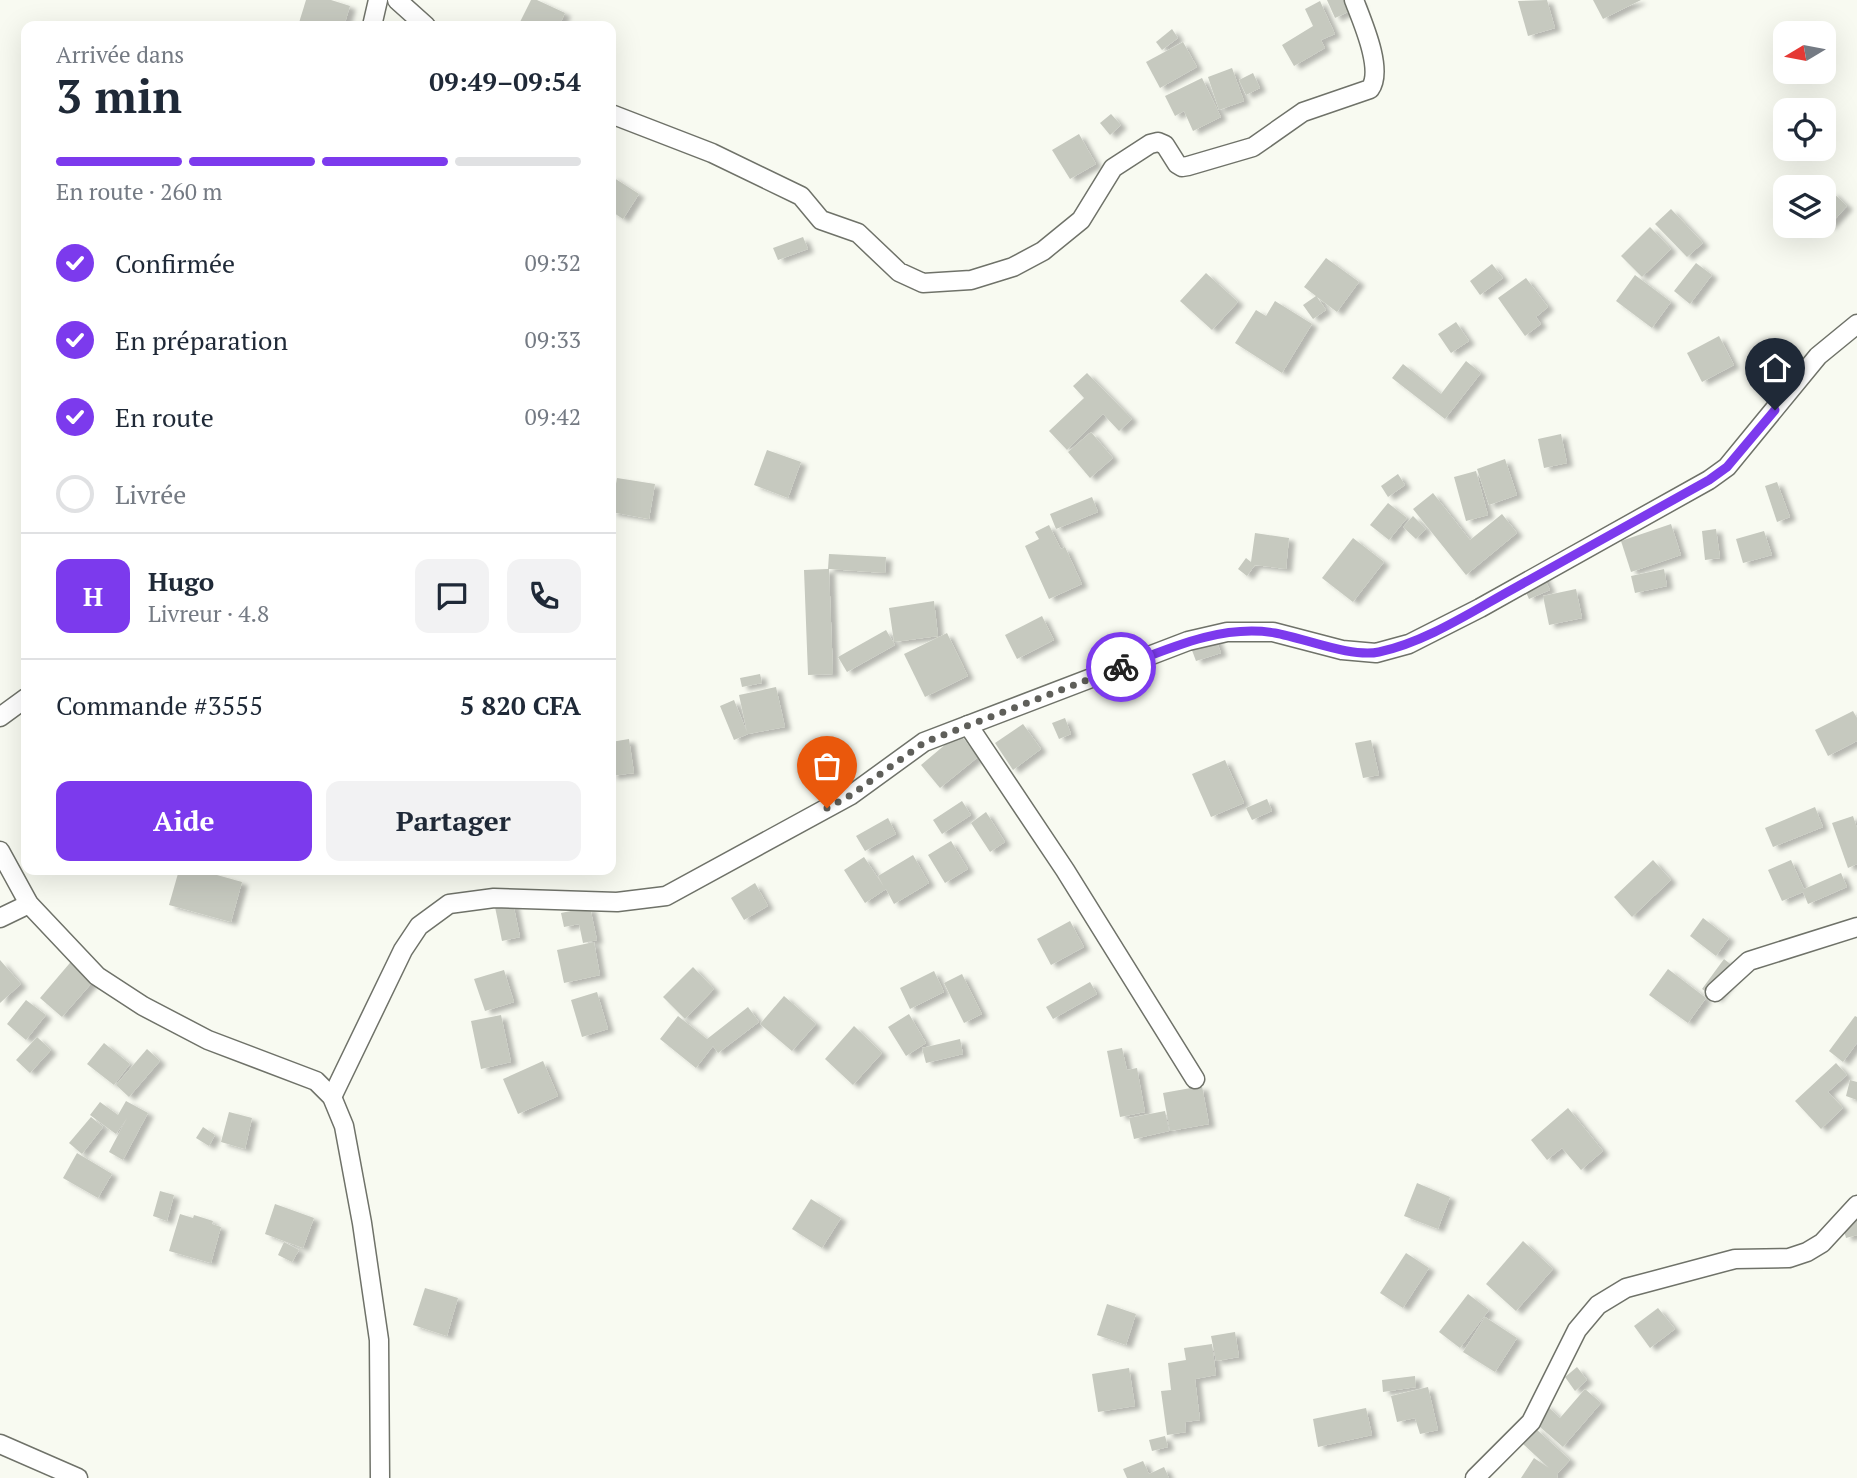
<!DOCTYPE html>
<html lang="fr">
<meta charset="utf-8">
<style>
:root{--surface:#fff;--page:#f2f2f3;--text:#1f2937;--muted:#747a83;--line:#e0e1e3;--accent:#7c3aed}
body{margin:0;font-family:"PT Serif",serif;background:var(--page);color:var(--text);height:100vh;display:flex;flex-direction:column;font-size:26px;white-space:nowrap}
*{box-sizing:border-box;margin:0}
p{font-size:23px;color:var(--muted)}
.icon{flex:none;width:38px;height:38px;fill:none;stroke:currentColor;stroke-width:2;stroke-linecap:round;stroke-linejoin:round}
.map{position:relative;flex:1;overflow:hidden}
.sheet{position:absolute;left:21px;top:21px;width:595px;height:854px;display:flex;flex-direction:column;background:var(--surface);border-radius:14px;box-shadow:0 7px 28px #0002}
.sheet>*{flex:none}
.needle{width:46px;rotate:260deg}
.fabs{position:absolute;left:1773px;top:21px;display:grid;gap:14px}
.fabs a{display:grid;place-items:center;width:63px;height:63px;border-radius:14px;background:var(--surface);box-shadow:0 7px 28px #0002;font-size:35px}
.pin{position:absolute;display:grid;place-items:center;width:60px;height:60px;color:#fff;margin:-72px -30px;border-radius:50% 50% 50% 0;rotate:-45deg;box-shadow:0 0 7px #0007}
.pin .icon{rotate:45deg}
.courier{position:absolute;display:grid;place-items:center;width:70px;height:70px;margin:-35px;border:5px solid #7c3aed;border-radius:50%;background:#fff;color:#222;box-shadow:0 2px 9px #0007}
.headline em{font-style:normal;font-weight:600}
.headline div{display:flex;flex-direction:column-reverse}
.headline{display:flex;align-items:center;justify-content:space-between;height:119px;padding:0 35px}
h1{font-size:46px;font-weight:600;line-height:52px}
.bar{display:grid;grid-template-columns:repeat(4,1fr);gap:10px 7px;align-content:center;height:84px;padding:0 35px}
.bar i{height:9px;border-radius:5px;background:var(--line)}
.bar .on{background:var(--accent)}
.bar p{grid-column:span 4}
.line{display:flex;align-items:center;gap:18px;padding:0 35px;border-top:2px solid var(--line)}
.line div{flex:1}
.round{display:grid;place-items:center;flex:none;width:74px;height:74px;border-radius:14px;background:var(--page)}
ol{padding:0 35px;list-style:none}
li{display:flex;align-items:center;gap:21px;height:77px}
li p{margin-inline-start:auto}
li .icon{padding:7px;border-radius:50%;background:var(--accent);color:#fff;stroke-width:4}
li:last-child{color:var(--muted)}
li i{width:38px;height:38px;border:4px solid var(--line);border-radius:50%}
.primary-button{display:flex;gap:14px;margin-top:auto;padding:14px 35px}
.primary-button a{flex:1;height:80px;border-radius:14px;background:var(--accent);color:#fff;font-size:28px;font-weight:600;line-height:80px;text-align:center}
.primary-button a+a{background:var(--page);color:var(--text)}
.map>svg:first-child{display:block}
.building{fill:#c6c9bf;filter:url(#shadow)}
.lines{fill:none;stroke-linecap:round;stroke-linejoin:round}
.minor-casing{stroke:#6f7269;stroke-width:21}
.minor{stroke:#fff;stroke-width:18}
.done{stroke:#5f5f5a;stroke-width:7;stroke-dasharray:0 12.6}
.route{stroke:#7c3aed;stroke-width:9}
</style>
<div class="map">
<svg width="1857" height="1478" viewBox="0 0 1857 1478">
<defs>
<filter id="shadow"><feDropShadow dx="6" dy="3.5" stdDeviation="2" flood-color="#0004"/></filter>
</defs>
<rect width="100%" height="100%" fill="#f8faf1"/>
<!-- building -->
<g class="building">
<polygon points="306,0 331,0 350,6 344,26 298,26"/>
<polygon points="531,0 537,0 565,13 559,26 528,26 520,22"/>
<polygon points="1327,0 1358,0 1361,6 1335,18"/>
<polygon points="1547,0 1555,28 1528,36 1518,1"/>
<polygon points="1593,0 1641,0 1603,19"/>
<polygon points="1320,1 1335,34 1321,40 1325,48 1294,66 1282,45 1313,26 1305,9"/>
<polygon points="1172,29 1178,38 1162,50 1156,42"/>
<polygon points="1183,42 1197,67 1160,88 1146,62"/>
<polygon points="1232,68 1244,101 1219,110 1208,77"/>
<polygon points="1253,73 1260,88 1246,95 1239,80"/>
<polygon points="1202,78 1221,117 1193,131 1184,111 1175,116 1165,96"/>
<polygon points="1111,114 1121,125 1110,135 1100,123"/>
<polygon points="1079,134 1096,164 1070,179 1052,150"/>
<polygon points="611,176 639,194 623,219 611,211"/>
<polygon points="1832,192 1847,206 1829,226 1824,221 1824,200"/>
<polygon points="1671,209 1703,243 1687,257 1655,224"/>
<polygon points="1650,227 1671,249 1642,277 1621,256"/>
<polygon points="803,237 808,249 778,260 773,248"/>
<polygon points="1326,258 1359,282 1337,312 1317,297 1326,310 1313,319 1303,305 1316,296 1304,287"/>
<polygon points="1696,263 1712,275 1690,304 1674,291"/>
<polygon points="1492,264 1503,278 1480,295 1470,281"/>
<polygon points="1206,273 1238,302 1212,330 1180,301"/>
<polygon points="1635,275 1671,302 1652,328 1616,301"/>
<polygon points="1526,278 1548,307 1536,317 1541,324 1525,336 1498,298"/>
<polygon points="1275,301 1312,324 1282,373 1235,343 1256,310 1266,316"/>
<polygon points="1456,322 1469,341 1451,353 1438,334"/>
<polygon points="1719,336 1734,365 1702,382 1687,353"/>
<polygon points="1466,361 1481,373 1445,419 1392,378 1403,364 1441,394"/>
<polygon points="1087,373 1132,419 1119,431 1103,414 1067,450 1049,431 1084,398 1073,386"/>
<polygon points="1091,432 1113,458 1090,478 1068,452"/>
<polygon points="1561,434 1567,463 1544,468 1538,439"/>
<polygon points="767,450 801,462 788,498 754,485"/>
<polygon points="1505,459 1517,495 1489,505 1477,469"/>
<polygon points="1476,471 1488,515 1466,521 1454,477"/>
<polygon points="1398,474 1405,485 1388,497 1381,486"/>
<polygon points="617,478 655,484 649,519 611,512"/>
<polygon points="1777,482 1790,517 1777,522 1765,486"/>
<polygon points="1433,493 1470,540 1502,514 1517,533 1466,575 1413,509"/>
<polygon points="1092,497 1098,512 1056,529 1050,514"/>
<polygon points="1388,503 1407,518 1389,540 1370,525"/>
<polygon points="1413,516 1426,529 1416,539 1403,527"/>
<polygon points="1671,524 1681,555 1631,572 1621,541"/>
<polygon points="1049,525 1061,549 1065,547 1082,584 1049,599 1025,546 1039,539 1035,532"/>
<polygon points="1716,529 1720,558 1705,560 1702,531"/>
<polygon points="1764,531 1772,555 1743,563 1736,539"/>
<polygon points="1255,533 1289,538 1286,569 1255,565 1247,576 1238,569 1246,558 1251,562"/>
<polygon points="1353,538 1384,562 1353,602 1322,578"/>
<polygon points="829,554 886,557 885,573 829,569 833,674 808,675 804,570 828,569"/>
<polygon points="1539,567 1550,590 1529,599 1519,576"/>
<polygon points="1664,569 1667,586 1635,593 1631,576"/>
<polygon points="1576,589 1582,618 1549,625 1543,596"/>
<polygon points="934,601 938,636 894,642 889,608"/>
<polygon points="1042,616 1054,640 1017,659 1005,635"/>
<polygon points="886,630 895,645 847,672 838,657"/>
<polygon points="947,633 968,676 925,697 904,654"/>
<polygon points="1215,637 1221,653 1196,661 1190,645"/>
<polygon points="760,674 762,683 742,687 740,678"/>
<polygon points="776,687 785,727 748,734 734,740 720,706 734,700 747,732 739,695"/>
<polygon points="1853,711 1857,718 1857,741 1828,756 1815,730"/>
<polygon points="1065,718 1071,734 1059,739 1052,723"/>
<polygon points="1023,724 1041,749 1013,770 995,743"/>
<polygon points="959,733 978,757 940,788 921,765"/>
<polygon points="629,739 634,773 611,776 611,742"/>
<polygon points="1371,740 1379,775 1363,778 1355,743"/>
<polygon points="1225,760 1244,803 1211,817 1192,774"/>
<polygon points="1267,799 1272,811 1252,820 1246,808"/>
<polygon points="962,801 971,815 942,834 933,820"/>
<polygon points="1815,807 1823,827 1773,847 1765,828"/>
<polygon points="986,812 1005,842 990,852 971,823"/>
<polygon points="1853,816 1857,828 1857,864 1848,868 1832,823"/>
<polygon points="888,818 896,834 865,851 856,836"/>
<polygon points="951,841 968,869 945,883 928,855"/>
<polygon points="913,855 929,883 894,904 886,889 865,903 844,870 864,857 884,887 878,876"/>
<polygon points="1653,860 1671,880 1632,917 1614,897"/>
<polygon points="1791,860 1804,889 1841,873 1847,887 1808,904 1803,892 1782,901 1768,870"/>
<polygon points="179,870 199,870 242,882 231,922 169,905"/>
<polygon points="755,883 768,906 744,920 731,898"/>
<polygon points="513,903 520,937 502,941 495,907"/>
<polygon points="590,907 597,940 583,943 579,924 564,927 561,913"/>
<polygon points="1703,918 1729,938 1716,956 1690,936"/>
<polygon points="1070,921 1084,947 1051,965 1037,939"/>
<polygon points="594,942 600,975 564,983 557,950"/>
<polygon points="75,957 97,977 62,1017 40,998"/>
<polygon points="1724,959 1738,970 1716,999 1702,989"/>
<polygon points="0,960 21,984 0,1003"/>
<polygon points="693,967 714,989 685,1019 663,997"/>
<polygon points="1668,969 1706,998 1688,1023 1649,995"/>
<polygon points="504,970 514,1002 485,1011 474,979"/>
<polygon points="934,971 944,992 910,1009 900,988"/>
<polygon points="962,974 982,1014 964,1023 944,983"/>
<polygon points="1090,982 1097,994 1053,1019 1046,1007"/>
<polygon points="597,992 608,1029 582,1037 571,1000"/>
<polygon points="784,996 816,1024 792,1051 760,1024"/>
<polygon points="26,1000 46,1015 26,1040 7,1024"/>
<polygon points="748,1007 759,1022 718,1053 713,1046 696,1068 660,1039 678,1016 707,1039"/>
<polygon points="909,1014 926,1043 906,1056 888,1027"/>
<polygon points="501,1015 511,1062 481,1069 471,1021"/>
<polygon points="1855,1016 1857,1017 1857,1043 1843,1062 1829,1051"/>
<polygon points="854,1026 882,1053 853,1085 825,1059"/>
<polygon points="37,1037 51,1050 30,1073 16,1060"/>
<polygon points="960,1039 963,1054 926,1063 922,1048"/>
<polygon points="104,1043 130,1064 114,1085 87,1064"/>
<polygon points="1122,1048 1127,1070 1137,1068 1145,1112 1120,1117 1107,1051"/>
<polygon points="147,1049 160,1061 129,1097 116,1085"/>
<polygon points="543,1061 558,1096 518,1114 503,1079"/>
<polygon points="1836,1063 1847,1075 1828,1092 1843,1108 1821,1129 1795,1101"/>
<polygon points="1850,1080 1857,1082 1857,1100 1846,1096"/>
<polygon points="1202,1086 1209,1124 1170,1131 1163,1093"/>
<polygon points="126,1101 148,1113 123,1160 109,1152 127,1118 116,1134 90,1115 100,1102 118,1115"/>
<polygon points="1568,1108 1603,1151 1581,1170 1562,1148 1547,1160 1531,1140"/>
<polygon points="1165,1111 1169,1131 1134,1139 1129,1118"/>
<polygon points="229,1112 252,1118 245,1149 221,1142"/>
<polygon points="91,1117 103,1127 82,1154 69,1143"/>
<polygon points="203,1127 215,1135 209,1146 196,1138"/>
<polygon points="77,1153 112,1174 98,1198 63,1178"/>
<polygon points="1417,1183 1450,1197 1438,1229 1404,1216"/>
<polygon points="160,1191 174,1195 167,1221 153,1216"/>
<polygon points="811,1199 841,1218 822,1248 792,1229"/>
<polygon points="275,1204 314,1218 303,1248 265,1234"/>
<polygon points="180,1214 193,1218 194,1215 213,1221 212,1224 221,1227 211,1263 169,1251"/>
<polygon points="1857,1215 1857,1235 1846,1238 1841,1219"/>
<polygon points="1523,1241 1553,1269 1516,1311 1486,1284"/>
<polygon points="284,1242 299,1250 292,1262 278,1255"/>
<polygon points="1406,1253 1429,1268 1403,1308 1380,1293"/>
<polygon points="425,1288 458,1298 447,1336 413,1325"/>
<polygon points="1468,1294 1489,1310 1460,1348 1439,1332"/>
<polygon points="1107,1304 1136,1314 1126,1345 1097,1335"/>
<polygon points="1658,1308 1675,1329 1650,1348 1634,1326"/>
<polygon points="1485,1317 1517,1338 1495,1372 1463,1352"/>
<polygon points="1235,1332 1239,1357 1216,1361 1211,1336"/>
<polygon points="1212,1344 1216,1375 1195,1379 1200,1420 1185,1422 1186,1432 1167,1435 1161,1391 1171,1390 1168,1363 1186,1360 1184,1348"/>
<polygon points="1577,1367 1587,1380 1575,1391 1565,1377"/>
<polygon points="1129,1368 1135,1406 1098,1412 1092,1374"/>
<polygon points="1415,1376 1416,1387 1383,1392 1382,1380"/>
<polygon points="1428,1387 1438,1430 1420,1434 1415,1418 1397,1422 1391,1396"/>
<polygon points="1585,1389 1601,1403 1563,1447 1532,1420 1545,1404 1560,1418"/>
<polygon points="1366,1408 1372,1435 1318,1447 1313,1419"/>
<polygon points="1535,1428 1570,1460 1558,1473 1557,1478 1521,1478 1534,1458 1549,1468 1522,1443"/>
<polygon points="1165,1436 1168,1447 1152,1451 1149,1440"/>
<polygon points="1143,1461 1149,1474 1164,1467 1169,1478 1127,1478 1123,1469"/>
</g>
<g class="lines">
<defs>
<g id="minor">
<polyline points="397,0 426,26"/>
<polyline points="372,26 378,0"/>
<path d="M 611,114 L 712,153 L 801,196 L 821,220 L 858,233 L 899,272 L 923,283 L 971,280 L 1013,267 L 1043,251 L 1081,220 L 1113,168 L 1150,144 L 1158,142 L 1165,145 L 1177,164 L 1182,167 L 1188,166 L 1253,147 L 1303,112 L 1370,89 C 1384,70 1362,21 1354,0"/>
<polyline points="0,717 26,698"/>
<polyline points="968,725 1065,870 1195,1079"/>
<polyline points="0,851 29,904 97,976 143,1006 208,1040 316,1081 332,1097 344,1126 362,1223 379,1340 380,1478"/>
<polyline points="0,918 29,904"/>
<polyline points="1715,992 1749,961 1857,927"/>
<polyline points="332,1097 403,950 419,926 449,904 494,898 617,902 666,896 851,795 924,742 1188,641 1227,632 1273,632 1342,650 1376,653 1409,644 1480,608 1709,480 1727,467 1818,356 1857,324"/>
<polyline points="0,1444 78,1478"/>
<polyline points="1475,1478 1531,1422 1577,1330 1598,1305 1626,1288 1735,1259 1789,1258 1807,1252 1822,1243 1857,1205"/>
</g>
</defs>
<!-- minor casing -->
<use href="#minor" class="minor-casing"/>
<!-- minor -->
<use href="#minor" class="minor"/>
</g>
<g class="lines">
<!-- done -->
<polyline class="done" points="827,808 851,795 925,742 1121,667"/>
<!-- route -->
<path class="route" d="M 1121,667 C 1170,648 1222,624 1275,633 C 1304,638 1351,658 1379,652 C 1426,642 1471,612 1513,589 C 1578,553 1643,516 1709,480 L 1727,467 L 1775,410"/>
</g>
</svg>
<div class="fabs">
<a><svg class="needle" viewBox="-14 -14 28 28"><path d="M0-13l5 13h-10z" fill="#e53935"/><path d="M0 13l5-13h-10z" fill="#747a83"/></svg></a>
<a><svg class="icon" aria-label="locate" viewBox="0 0 24 24"><circle cx="12" cy="12" r="6"/><path d="M12 2v4M12 18v4M2 12h4M18 12h4"/></svg></a>
<a><svg class="icon" aria-label="layers" viewBox="0 0 24 24"><path d="M12 4l9 5-9 5-9-5zM3 14l9 5 9-5"/></svg></a>
</div>
<div class="pin" style="left:827px;top:808px;background:#ea580c"><svg class="icon" aria-label="bag" viewBox="0 0 24 24"><path d="M5 8h14l-1 12H6zM9 8a3 3 0 0 1 6 0"/></svg></div>
<div class="pin" style="left:1775px;top:410px;background:#1f2937"><svg class="icon" aria-label="home" viewBox="0 0 24 24"><path d="M3 11l9-7 9 7M6 9v11h12V9"/></svg></div>
<div class="courier" style="left:1121px;top:667px"><svg class="icon" aria-label="bike" viewBox="0 0 24 24"><circle cx="6" cy="16" r="4"/><circle cx="18" cy="16" r="4"/><path d="M6 16l4-8h5l3 8M10 8l3 8H6M13 5h3"/></svg></div>
<section class="sheet">
<div class="headline"><div><h1>3 min</h1><p>Arrivée dans</p></div><em>09:49–09:54</em></div>
<div class="bar"><i class="on"></i><i class="on"></i><i class="on"></i><i></i><p>En route · 260 m</p></div>
<ol>
<li><svg class="icon" aria-label="check" viewBox="0 0 24 24"><path d="M5 12l5 5 9-10"/></svg>Confirmée<p>09:32</p></li>
<li><svg class="icon" aria-label="check" viewBox="0 0 24 24"><path d="M5 12l5 5 9-10"/></svg>En préparation<p>09:33</p></li>
<li><svg class="icon" aria-label="check" viewBox="0 0 24 24"><path d="M5 12l5 5 9-10"/></svg>En route<p>09:42</p></li>
<li><i></i>Livrée</li>
</ol>
<div class="line" style="height:126px"><b class="round" style="background:var(--accent);color:#fff">H</b><div><b>Hugo</b><p>Livreur · 4.8</p></div><a class="round"><svg class="icon" aria-label="chat" viewBox="0 0 24 24"><path d="M4 5h16v11H9l-5 4z"/></svg></a><a class="round"><svg class="icon" aria-label="phone" viewBox="0 0 24 24"><path d="M5 4h4l2 5-3 2q2 4 5 5l2-3 5 2v4C11 20 4 13 5 4z"/></svg></a></div>
<div class="line" style="height:91px"><div>Commande #3555</div><b>5 820 CFA</b></div>
<div class="primary-button"><a>Aide</a><a>Partager</a></div>
</section>
</div>
